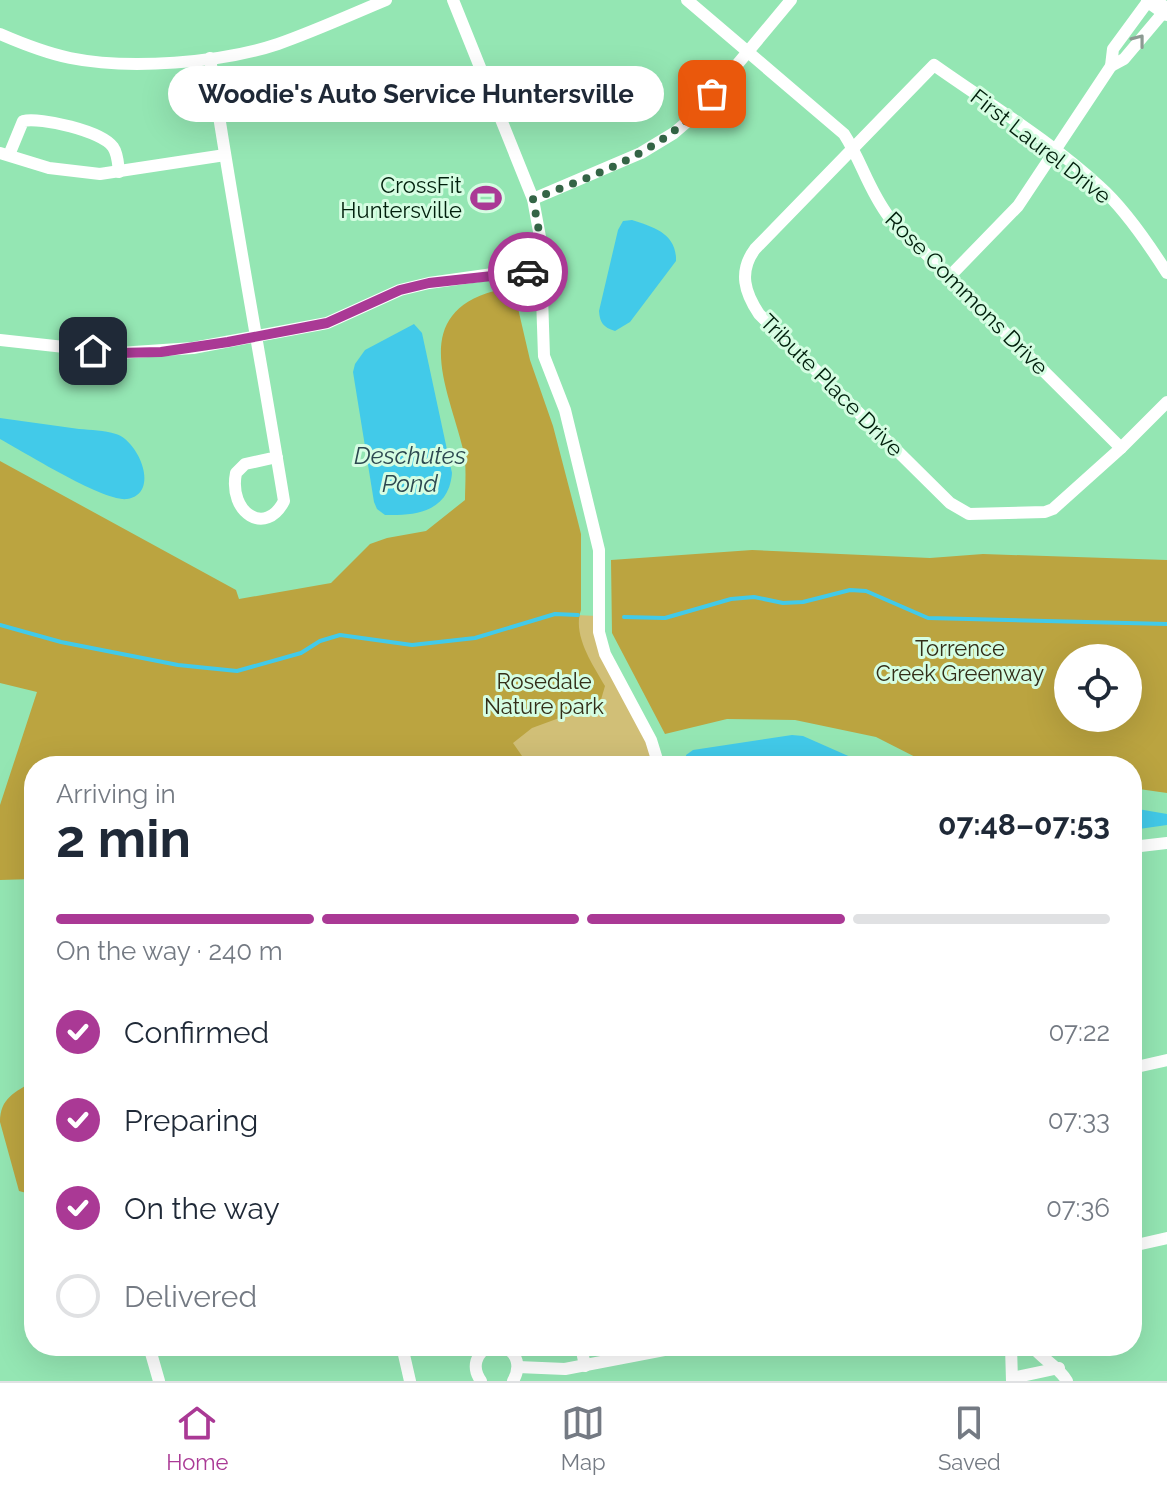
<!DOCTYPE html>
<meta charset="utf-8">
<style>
:root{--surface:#fff;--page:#f6f6f7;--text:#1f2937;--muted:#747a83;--line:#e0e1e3;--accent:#aa3995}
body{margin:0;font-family:Raleway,sans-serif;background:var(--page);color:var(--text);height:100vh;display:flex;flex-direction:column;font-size:30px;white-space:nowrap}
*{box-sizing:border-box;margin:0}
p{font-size:26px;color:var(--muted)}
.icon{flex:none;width:44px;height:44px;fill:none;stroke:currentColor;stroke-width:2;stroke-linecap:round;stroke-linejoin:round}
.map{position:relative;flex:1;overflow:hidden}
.drawer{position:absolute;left:24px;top:756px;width:1118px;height:600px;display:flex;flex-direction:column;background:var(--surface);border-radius:32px;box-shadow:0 8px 32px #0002}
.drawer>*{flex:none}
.buttons{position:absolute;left:1054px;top:644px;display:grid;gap:16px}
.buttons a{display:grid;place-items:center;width:88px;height:88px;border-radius:50%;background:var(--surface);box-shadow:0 8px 32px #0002;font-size:40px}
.pin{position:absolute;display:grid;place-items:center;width:68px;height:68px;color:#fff;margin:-34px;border-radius:16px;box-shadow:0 4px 12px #0006}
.courier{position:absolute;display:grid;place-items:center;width:80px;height:80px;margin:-40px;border:6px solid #aa3995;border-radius:50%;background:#fff;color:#222;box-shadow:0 2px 10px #0007}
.bubble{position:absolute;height:56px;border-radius:28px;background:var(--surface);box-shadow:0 8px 32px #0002;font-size:26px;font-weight:700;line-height:56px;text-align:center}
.overview em{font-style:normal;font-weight:700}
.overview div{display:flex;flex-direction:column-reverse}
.overview{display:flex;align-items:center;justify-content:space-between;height:136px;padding:0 32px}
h1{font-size:52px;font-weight:700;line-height:60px}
.bar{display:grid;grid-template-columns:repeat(4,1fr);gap:12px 8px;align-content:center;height:96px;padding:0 32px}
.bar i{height:10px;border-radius:6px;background:var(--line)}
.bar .active{background:var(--accent)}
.bar p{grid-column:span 4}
ol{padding:0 32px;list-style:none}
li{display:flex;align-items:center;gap:24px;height:88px}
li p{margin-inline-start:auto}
li .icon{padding:8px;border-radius:50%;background:var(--accent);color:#fff;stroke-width:4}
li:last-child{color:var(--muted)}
li i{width:44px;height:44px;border:4px solid var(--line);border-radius:50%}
.dock{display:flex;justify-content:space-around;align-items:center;height:112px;border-top:2px solid var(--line);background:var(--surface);font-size:22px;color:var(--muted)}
.dock a{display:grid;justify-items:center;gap:4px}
.dock .active{color:var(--accent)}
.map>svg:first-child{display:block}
.green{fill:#d1bf77}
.forest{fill:#bba440;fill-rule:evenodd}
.water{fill:#42cae9}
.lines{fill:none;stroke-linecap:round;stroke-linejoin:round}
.stream{stroke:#42cae9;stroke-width:4}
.minor{stroke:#fff;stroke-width:12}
.secondary{stroke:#fff;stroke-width:18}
.oneway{stroke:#8c9a92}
.done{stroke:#346546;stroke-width:8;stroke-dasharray:0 14.4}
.route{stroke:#aa3995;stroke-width:10}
.labels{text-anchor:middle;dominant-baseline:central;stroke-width:6;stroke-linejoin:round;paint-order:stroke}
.street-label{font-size:22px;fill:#001f0c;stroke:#d5fde2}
.poi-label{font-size:22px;fill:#001f0c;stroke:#d5fde2;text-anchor:end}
.park-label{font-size:22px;fill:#332e18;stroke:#d5fde2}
.water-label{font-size:24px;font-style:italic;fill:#2c4850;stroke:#d5fde2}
</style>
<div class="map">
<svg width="1167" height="1381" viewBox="0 0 1167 1381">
<rect width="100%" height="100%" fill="#94e6b3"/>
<!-- green -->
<polygon class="green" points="555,614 597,616 599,632 659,766 265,766"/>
<!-- forest -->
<g class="forest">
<path d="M 494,291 L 508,292 L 517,304 L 530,360 L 553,426 L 577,518 L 581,534 L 581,610 C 572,635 593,665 605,686 L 600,703 L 532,728 L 513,743 L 529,766 L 34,766 L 34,879 L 0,880 L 0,805 L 37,692 L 0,683 L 0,461 L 236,590 L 239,599 L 331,583 L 370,544 L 387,538 L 426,531 L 465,500 C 465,484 467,465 463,449 C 449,390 408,315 494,291 Z"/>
<path d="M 752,550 L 930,558 L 983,554 L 1167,560 L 1167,793 L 1132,788 L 1132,766 L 933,766 L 876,737 L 795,720 L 727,719 L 665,734 L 612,633 L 611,560 ZM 1128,658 L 1128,718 L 1068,718 L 1068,658 Z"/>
<path d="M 34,1081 L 34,1195 L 19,1191 L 0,1122 C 0,1098 15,1092 34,1081 Z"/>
</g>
<!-- water -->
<g class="water">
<path d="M 632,220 C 654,227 677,234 676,261 L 630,322 L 615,331 C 603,327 600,323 599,311 L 618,230 L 623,221 Z"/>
<path d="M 414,324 L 422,333 L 452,473 C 449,511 417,516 385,515 L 377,509 L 374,502 L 353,372 L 355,364 L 365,350 Z"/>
<path d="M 0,418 C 26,422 53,425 79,429 C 91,430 104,430 116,434 C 139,441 161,494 127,499 C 104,502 24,452 0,439 Z"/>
<polygon points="792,735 803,736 871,766 687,766 686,755 693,750"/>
<polygon points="1132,808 1167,814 1167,825 1132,830"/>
</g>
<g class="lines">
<!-- stream -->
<g class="stream">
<polyline points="624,617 665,618 731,599 754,597 783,603 803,602 850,590 866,591 928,618 1167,624"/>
<polyline points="0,625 61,642 178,665 237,671 301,653 320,641 340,635 412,645 475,638 555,614 578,615"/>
</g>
<!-- minor -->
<g class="minor">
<polyline points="453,0 533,199 540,237 544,356 565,410 599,550 599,632 605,654 651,740 659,766"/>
<path d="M 687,0 L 844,134 C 862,162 868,189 889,217 L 1121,448"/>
<path d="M 0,34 C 23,44 46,53 70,58 C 129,70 221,63 278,44 C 315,31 350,15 386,0"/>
<path d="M 210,58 C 232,206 260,354 284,501 C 266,537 228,513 236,473 L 245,464 L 277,457"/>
<polyline points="1111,66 1124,59 1167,8"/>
<polyline points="0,153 49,168 100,174 225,155"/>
<path d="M 9,155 L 23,121 C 41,117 102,131 113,147 C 118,154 118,164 119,172"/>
<polyline points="533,199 641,153 674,133 695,115 791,0"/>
<path d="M 1167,273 C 1148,243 1125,209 1099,186 C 1049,140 989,104 934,65 L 755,249 C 738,272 745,293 759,314 L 950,503 L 969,514 L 1045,512 L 1053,509 L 1121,448 L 1167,402"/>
<polyline points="949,277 1018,206 1111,66 1113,49 1149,0"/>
<polyline points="0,340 119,353 193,348 327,323 400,290 429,283 500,273 540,273"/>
<polyline points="1132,847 1167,843"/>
<polyline points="1132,1068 1167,1060"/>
<polyline points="1132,1246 1167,1238"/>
<polyline points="149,1346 159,1381"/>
<polyline points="402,1346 410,1381"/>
<path d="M 503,1346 C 518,1353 521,1367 513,1381"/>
<polyline points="581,1346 585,1366"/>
<polyline points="1011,1346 1012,1381"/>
<path d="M 1032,1346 C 1043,1360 1058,1366 1067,1381"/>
<polyline points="518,1367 565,1369 685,1346"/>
<polyline points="1012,1378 1059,1368"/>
<path d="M 481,1381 C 471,1367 476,1353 490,1346"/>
</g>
<!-- secondary -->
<polyline class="secondary" points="1150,0 1167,12"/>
</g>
<!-- one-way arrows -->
<defs><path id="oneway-chevron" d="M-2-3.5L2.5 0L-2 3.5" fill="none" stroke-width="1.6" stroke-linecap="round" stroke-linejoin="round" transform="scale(2)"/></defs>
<use class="oneway" href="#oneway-chevron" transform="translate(1139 40) rotate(-52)"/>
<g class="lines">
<!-- done -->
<path class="done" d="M 528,272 L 540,273 L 540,237 L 533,199 C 598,174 668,150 712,94"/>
<!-- route -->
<polyline class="route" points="93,351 119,353 161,352 228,342 327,323 400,290 429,283 528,272"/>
</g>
<!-- icons -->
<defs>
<symbol id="stadium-bare" viewBox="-9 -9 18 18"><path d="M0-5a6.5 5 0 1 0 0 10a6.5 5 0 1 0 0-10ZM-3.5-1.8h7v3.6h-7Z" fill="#aa3995" stroke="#d5fde2" stroke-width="2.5" paint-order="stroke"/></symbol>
</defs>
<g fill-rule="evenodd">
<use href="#stadium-bare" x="464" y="176" width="44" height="44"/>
</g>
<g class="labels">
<!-- street labels -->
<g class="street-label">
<text transform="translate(1041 146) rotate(38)">First Laurel Drive</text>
<text transform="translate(967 293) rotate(45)">Rose Commons Drive</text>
<text transform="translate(832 385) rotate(45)">Tribute Place Drive</text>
</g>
<!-- poi labels -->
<g class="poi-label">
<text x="462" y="185">CrossFit<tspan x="462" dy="25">Huntersville</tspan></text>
</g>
<!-- park labels -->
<g class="park-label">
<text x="960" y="648">Torrence<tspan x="960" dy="25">Creek Greenway</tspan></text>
<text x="544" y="681">Rosedale<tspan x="544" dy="25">Nature park</tspan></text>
</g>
<!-- water labels -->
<g class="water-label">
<text x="410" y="455">Deschutes<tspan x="410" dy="28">Pond</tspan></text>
</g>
</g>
</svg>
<div class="buttons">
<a><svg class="icon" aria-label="locate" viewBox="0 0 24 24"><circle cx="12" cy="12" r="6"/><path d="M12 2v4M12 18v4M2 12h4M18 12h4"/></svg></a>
</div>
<div class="pin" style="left:712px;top:94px;background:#ea580c"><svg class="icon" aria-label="bag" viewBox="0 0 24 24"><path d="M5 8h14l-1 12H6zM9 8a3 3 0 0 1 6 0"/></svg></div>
<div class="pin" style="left:93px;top:351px;background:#1f2937"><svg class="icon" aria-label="home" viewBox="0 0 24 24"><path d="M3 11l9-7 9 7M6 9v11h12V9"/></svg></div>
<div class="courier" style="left:528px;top:272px"><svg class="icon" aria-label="car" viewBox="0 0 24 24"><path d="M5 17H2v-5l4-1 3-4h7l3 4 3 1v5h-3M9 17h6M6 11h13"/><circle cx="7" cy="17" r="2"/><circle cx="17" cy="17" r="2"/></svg></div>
<div class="bubble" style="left:168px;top:66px;width:496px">Woodie's Auto Service Huntersville</div>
<section class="drawer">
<div class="overview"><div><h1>2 min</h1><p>Arriving in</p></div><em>07:48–07:53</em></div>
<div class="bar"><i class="active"></i><i class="active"></i><i class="active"></i><i></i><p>On the way · 240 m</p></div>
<ol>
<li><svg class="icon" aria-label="check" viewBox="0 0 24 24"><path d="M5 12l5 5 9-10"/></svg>Confirmed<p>07:22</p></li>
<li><svg class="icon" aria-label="check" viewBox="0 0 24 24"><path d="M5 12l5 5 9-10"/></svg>Preparing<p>07:33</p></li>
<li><svg class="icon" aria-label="check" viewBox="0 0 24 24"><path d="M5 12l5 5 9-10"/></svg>On the way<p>07:36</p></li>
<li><i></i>Delivered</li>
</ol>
</section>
</div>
<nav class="dock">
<a class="active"><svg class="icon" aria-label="home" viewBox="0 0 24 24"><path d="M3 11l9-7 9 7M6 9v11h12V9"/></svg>Home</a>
<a><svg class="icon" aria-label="map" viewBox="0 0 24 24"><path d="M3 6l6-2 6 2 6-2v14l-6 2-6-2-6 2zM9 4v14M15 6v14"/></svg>Map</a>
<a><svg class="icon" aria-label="saved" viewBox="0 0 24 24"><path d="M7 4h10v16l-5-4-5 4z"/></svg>Saved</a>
</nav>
